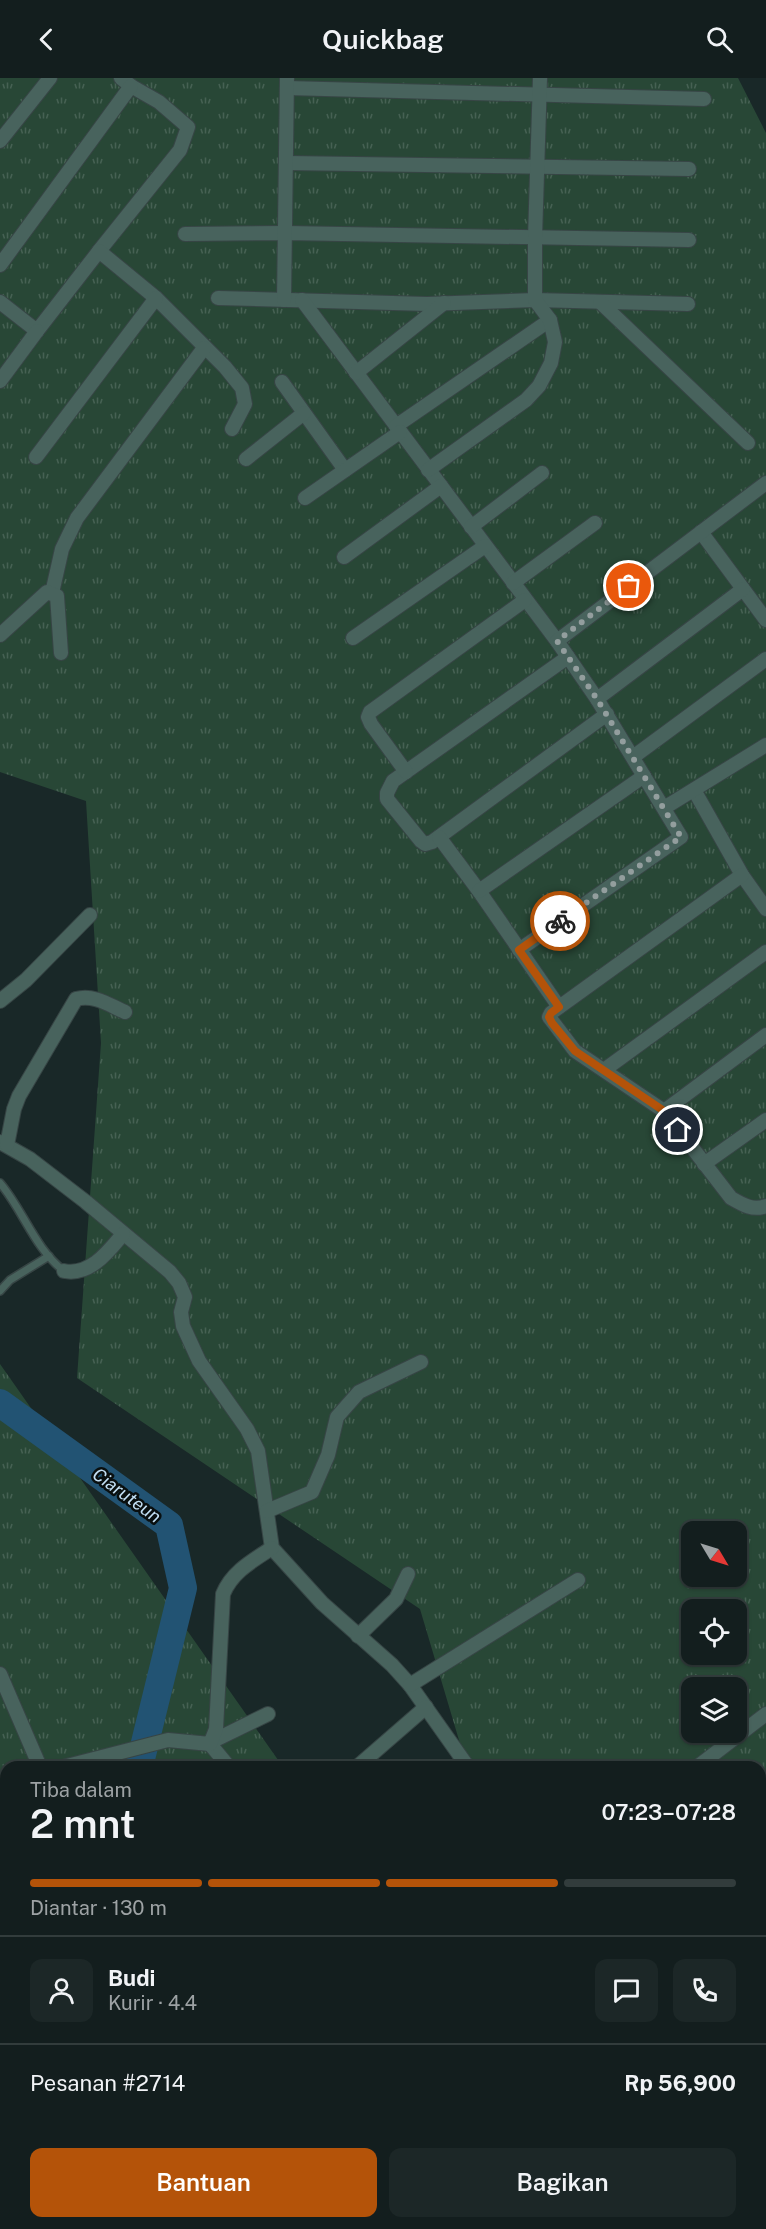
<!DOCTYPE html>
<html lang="id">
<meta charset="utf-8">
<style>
:root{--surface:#131e1e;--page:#1c2727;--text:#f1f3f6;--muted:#9da2a4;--line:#323c3c;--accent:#b45309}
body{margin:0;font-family:"Public Sans",sans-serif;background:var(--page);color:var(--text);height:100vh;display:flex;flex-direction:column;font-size:22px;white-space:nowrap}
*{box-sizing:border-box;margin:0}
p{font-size:20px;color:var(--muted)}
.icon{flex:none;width:33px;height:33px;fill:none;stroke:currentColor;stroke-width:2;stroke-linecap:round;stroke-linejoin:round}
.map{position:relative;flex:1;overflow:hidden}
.sheet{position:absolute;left:0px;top:1683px;width:766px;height:468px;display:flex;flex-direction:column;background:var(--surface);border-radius:18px 18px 0 0;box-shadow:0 2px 4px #0004,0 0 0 2px var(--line)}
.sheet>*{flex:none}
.needle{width:39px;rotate:128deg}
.controls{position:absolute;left:681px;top:1443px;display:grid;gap:12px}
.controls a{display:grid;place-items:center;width:66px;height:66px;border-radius:12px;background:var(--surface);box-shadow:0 2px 4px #0004,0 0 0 2px var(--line);font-size:30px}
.pin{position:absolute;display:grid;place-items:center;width:51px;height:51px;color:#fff;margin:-26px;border:3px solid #fff;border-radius:50%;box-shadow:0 2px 6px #0007}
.courier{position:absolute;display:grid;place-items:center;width:60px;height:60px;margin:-30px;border:4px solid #b45309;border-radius:50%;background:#fff;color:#222;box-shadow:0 2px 8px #0007}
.overview em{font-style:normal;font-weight:600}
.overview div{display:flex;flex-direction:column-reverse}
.overview{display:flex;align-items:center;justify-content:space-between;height:102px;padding:0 30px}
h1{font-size:39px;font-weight:600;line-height:45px}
.bar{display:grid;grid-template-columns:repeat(4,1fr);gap:9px 6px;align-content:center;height:72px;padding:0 30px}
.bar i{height:8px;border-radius:4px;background:var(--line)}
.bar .current{background:var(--accent)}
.bar p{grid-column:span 4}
.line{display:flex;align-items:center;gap:15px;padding:0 30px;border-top:2px solid var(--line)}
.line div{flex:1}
.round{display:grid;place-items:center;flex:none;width:63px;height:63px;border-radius:12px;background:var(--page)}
.primary-button{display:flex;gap:12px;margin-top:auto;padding:12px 30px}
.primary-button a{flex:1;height:69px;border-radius:12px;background:var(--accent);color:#fff;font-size:24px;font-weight:600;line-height:69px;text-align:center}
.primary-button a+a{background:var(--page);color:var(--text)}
header{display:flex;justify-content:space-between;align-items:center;height:78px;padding:0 30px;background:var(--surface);font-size:27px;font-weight:600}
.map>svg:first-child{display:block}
.grass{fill:url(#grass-tufts);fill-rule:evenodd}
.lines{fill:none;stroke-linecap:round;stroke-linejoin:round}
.river{stroke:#225373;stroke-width:28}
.service-casing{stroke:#374545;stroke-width:10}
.minor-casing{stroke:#374545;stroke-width:16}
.service{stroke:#48635d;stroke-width:7}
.minor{stroke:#48635d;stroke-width:14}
.done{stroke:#939e9e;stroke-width:6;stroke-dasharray:0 10.8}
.route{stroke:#b45309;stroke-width:8}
.labels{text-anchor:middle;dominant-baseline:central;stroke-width:5;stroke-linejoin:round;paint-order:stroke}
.water-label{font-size:18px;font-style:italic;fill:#c2dff4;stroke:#090f0f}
</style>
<header><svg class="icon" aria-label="back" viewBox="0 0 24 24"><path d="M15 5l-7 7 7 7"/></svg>Quickbag<svg class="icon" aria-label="search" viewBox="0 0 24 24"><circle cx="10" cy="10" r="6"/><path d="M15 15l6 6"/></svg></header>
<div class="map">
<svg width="766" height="2151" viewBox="0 0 766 2151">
<defs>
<pattern id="grass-tufts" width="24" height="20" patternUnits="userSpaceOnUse" patternTransform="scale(1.5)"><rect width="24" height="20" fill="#284736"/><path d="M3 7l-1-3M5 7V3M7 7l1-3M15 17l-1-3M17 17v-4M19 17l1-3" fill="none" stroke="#466153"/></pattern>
</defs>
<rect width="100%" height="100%" fill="#192828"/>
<!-- grass -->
<g class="grass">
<path d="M 0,0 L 738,0 L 766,55 L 766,2108 L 760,2105 L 760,1689 L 467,1689 L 420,1531 L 77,1300 L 101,965 L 86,723 L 0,694 ZM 692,1454 L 736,1454 L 736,1498 L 692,1498 ZM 692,1532 L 736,1532 L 736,1576 L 692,1576 ZM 692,1610 L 736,1610 L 736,1654 L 692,1654 Z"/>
<polygon points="0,1286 283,1689 6,1689 6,2145 705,2145 716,2151 0,2151"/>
</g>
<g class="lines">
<!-- river -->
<g class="river">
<polyline points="0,1325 169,1447 183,1510 139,1689"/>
<polyline points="617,2145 621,2151"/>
</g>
<defs>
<g id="service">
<path d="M 0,1105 C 23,1132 35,1171 64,1193"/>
<polyline points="0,1213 10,1202 49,1178"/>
</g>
<g id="minor">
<polyline points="287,10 704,21"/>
<polyline points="0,63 50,0"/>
<polyline points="286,85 689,91"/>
<polyline points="185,156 286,155 689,162"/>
<polyline points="99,173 180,72 188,49 159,24 131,8 121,0"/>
<polyline points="0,187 131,8"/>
<polyline points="218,220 427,226 535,222 688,226"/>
<polyline points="284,222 287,0"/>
<polyline points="302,222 557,563 597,621 681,759 519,872"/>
<polyline points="0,224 37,253 99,173 156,220 225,289 242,310 245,326 232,351"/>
<polyline points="600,224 748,365"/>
<polyline points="356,295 444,225"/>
<polyline points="0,303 37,253"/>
<polyline points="282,304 345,392"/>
<polyline points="396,348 550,242"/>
<polyline points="36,379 156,220"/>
<polyline points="246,381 304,335"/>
<polyline points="428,392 526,322 539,308 551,285 555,264 550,242 535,222 535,160 540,0"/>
<polyline points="305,420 400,354"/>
<polyline points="471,449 542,395"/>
<polyline points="701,454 766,542"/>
<polyline points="344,479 441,408"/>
<polyline points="513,505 595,445"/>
<polyline points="52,515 62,471 77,440 204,270"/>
<polyline points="0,557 47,514 57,518 61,575"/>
<polyline points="353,560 485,468"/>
<polyline points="557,563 766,405"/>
<polyline points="568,579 393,703 387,715 387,721 421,763 425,766 432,764 607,636"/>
<polyline points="597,621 743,511"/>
<polyline points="633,679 766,581"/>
<polyline points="406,694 371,646 368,639 370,634 525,522"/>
<polyline points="694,712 742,797 766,831"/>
<polyline points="664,730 766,667"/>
<polyline points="439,759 479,813 559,929"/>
<path d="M 742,797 L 551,935 L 549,939 L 575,973 L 664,1033 L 731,1120 C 743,1127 753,1133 766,1128"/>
<polyline points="479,813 644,698"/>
<polyline points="0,923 26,902 90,837"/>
<polyline points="604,992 766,874"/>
<polyline points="664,1033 766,957"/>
<polyline points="0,1064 30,1081 86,1124 170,1194 179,1205 185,1219 181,1234 183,1248 199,1283 247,1351 258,1373 272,1470 322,1525 392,1587 410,1607 468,1689"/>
<path d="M 7,1067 L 14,1031 L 19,1018 L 76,921 C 94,916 109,927 125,934"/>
<polyline points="704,1086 766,1042"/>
<path d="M 64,1193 C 90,1198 108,1174 123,1156"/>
<polyline points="267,1433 312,1414 328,1377 337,1339 359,1314 421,1284"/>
<polyline points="358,1558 396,1521 408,1496"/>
<polyline points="0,1596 40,1689"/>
<polyline points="410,1607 578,1502"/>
<polyline points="213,1663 268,1636"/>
<polyline points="210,1666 229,1689"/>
<path d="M 63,1689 L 168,1662 L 210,1666 L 216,1651 L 223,1516 C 232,1494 252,1483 272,1470"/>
<polyline points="357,1689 426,1629"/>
<polyline points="697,1689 766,1636"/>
<polyline points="0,1727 6,1722"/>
<polyline points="760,1842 766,1848"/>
<polyline points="141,2145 151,2151"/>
</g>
</defs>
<!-- service casing -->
<use href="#service" class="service-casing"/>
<!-- minor casing -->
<use href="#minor" class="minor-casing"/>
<!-- service -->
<use href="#service" class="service"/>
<!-- minor -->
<use href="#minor" class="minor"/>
</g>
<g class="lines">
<!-- done -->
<polyline class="done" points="560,843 681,759 597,621 557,563 629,508"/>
<!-- route -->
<polyline class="route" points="560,843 519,872 559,929 551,935 549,939 552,945 575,973 664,1033 678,1052"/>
</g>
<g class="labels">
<!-- water labels -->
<g class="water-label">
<text transform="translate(127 1417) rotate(36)">Ciaruteun</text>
</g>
</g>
</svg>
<div class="controls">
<a><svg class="needle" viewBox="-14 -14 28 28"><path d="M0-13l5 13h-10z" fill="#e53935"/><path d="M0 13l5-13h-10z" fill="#9da2a4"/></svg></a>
<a><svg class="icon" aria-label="locate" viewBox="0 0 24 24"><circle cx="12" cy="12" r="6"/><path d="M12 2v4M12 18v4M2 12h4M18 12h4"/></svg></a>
<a><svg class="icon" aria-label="layers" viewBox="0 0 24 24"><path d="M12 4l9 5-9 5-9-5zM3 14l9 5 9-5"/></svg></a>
</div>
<div class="pin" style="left:629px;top:508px;background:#ea580c"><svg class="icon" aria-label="bag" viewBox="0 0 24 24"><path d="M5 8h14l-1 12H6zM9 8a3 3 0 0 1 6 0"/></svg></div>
<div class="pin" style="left:678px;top:1052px;background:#1f2937"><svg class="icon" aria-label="home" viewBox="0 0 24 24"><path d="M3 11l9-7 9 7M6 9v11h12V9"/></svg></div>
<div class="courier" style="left:560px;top:843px"><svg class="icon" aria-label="bike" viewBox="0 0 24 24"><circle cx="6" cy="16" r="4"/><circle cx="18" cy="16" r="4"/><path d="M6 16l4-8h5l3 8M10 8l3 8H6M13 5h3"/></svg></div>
<section class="sheet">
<div class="overview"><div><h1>2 mnt</h1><p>Tiba dalam</p></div><em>07:23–07:28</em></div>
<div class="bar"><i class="current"></i><i class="current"></i><i class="current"></i><i></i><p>Diantar · 130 m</p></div>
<div class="line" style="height:108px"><a class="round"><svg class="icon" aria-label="person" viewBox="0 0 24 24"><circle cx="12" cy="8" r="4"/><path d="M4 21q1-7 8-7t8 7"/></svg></a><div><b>Budi</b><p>Kurir · 4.4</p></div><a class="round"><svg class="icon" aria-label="chat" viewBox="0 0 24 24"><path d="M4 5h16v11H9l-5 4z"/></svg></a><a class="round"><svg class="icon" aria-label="phone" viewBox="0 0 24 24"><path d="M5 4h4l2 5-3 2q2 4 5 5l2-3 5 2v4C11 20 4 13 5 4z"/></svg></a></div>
<div class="line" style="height:78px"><div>Pesanan #2714</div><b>Rp 56,900</b></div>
<div class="primary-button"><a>Bantuan</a><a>Bagikan</a></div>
</section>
</div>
